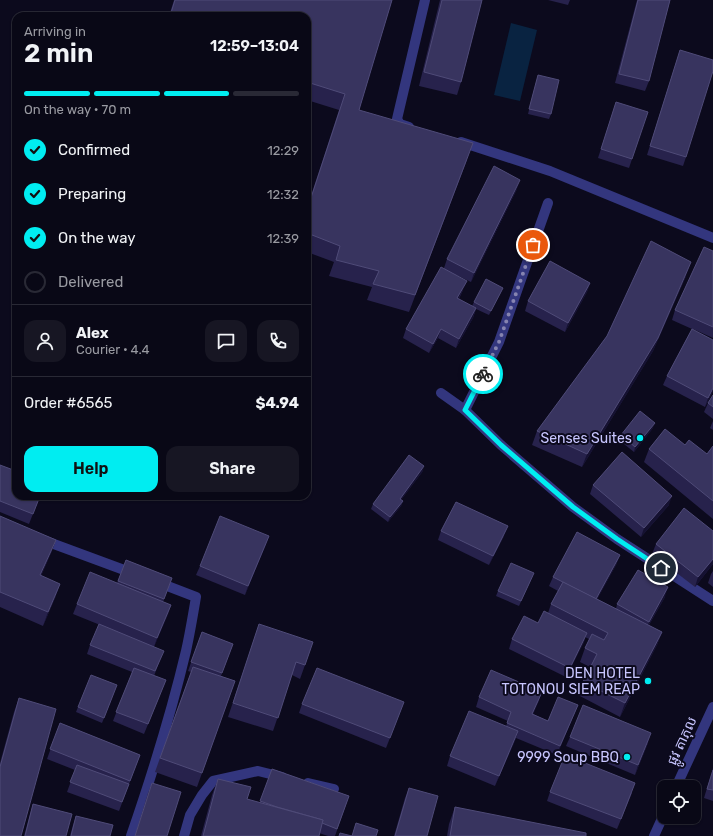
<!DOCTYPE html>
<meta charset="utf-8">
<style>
:root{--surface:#090816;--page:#171623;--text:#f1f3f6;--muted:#999aa1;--line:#292935;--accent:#00edf1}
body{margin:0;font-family:Rubik,"Noto Sans Khmer",sans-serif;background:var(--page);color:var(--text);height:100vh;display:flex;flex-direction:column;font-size:15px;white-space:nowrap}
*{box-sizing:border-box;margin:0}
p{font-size:13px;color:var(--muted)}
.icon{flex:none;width:22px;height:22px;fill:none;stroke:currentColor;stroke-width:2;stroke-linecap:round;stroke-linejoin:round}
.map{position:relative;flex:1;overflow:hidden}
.details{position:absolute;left:12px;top:12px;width:299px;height:488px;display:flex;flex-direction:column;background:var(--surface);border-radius:12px;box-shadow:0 1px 3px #0004,0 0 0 1px var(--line)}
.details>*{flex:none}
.tools{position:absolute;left:657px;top:780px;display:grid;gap:8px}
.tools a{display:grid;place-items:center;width:44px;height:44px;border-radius:8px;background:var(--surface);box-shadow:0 1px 3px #0004,0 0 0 1px var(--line);font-size:20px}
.pin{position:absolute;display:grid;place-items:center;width:34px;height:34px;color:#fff;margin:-17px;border:2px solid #fff;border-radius:50%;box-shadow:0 1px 4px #0007}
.courier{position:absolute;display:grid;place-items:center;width:40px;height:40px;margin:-20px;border:3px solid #00edf1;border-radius:50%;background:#fff;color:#222;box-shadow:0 1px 5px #0007}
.overview em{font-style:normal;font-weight:600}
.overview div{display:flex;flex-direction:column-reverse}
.overview{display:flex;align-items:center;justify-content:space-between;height:68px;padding:0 12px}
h1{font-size:26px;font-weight:600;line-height:30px}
.bar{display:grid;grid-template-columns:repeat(4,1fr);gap:6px 4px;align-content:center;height:48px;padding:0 12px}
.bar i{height:5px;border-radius:3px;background:var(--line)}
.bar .on{background:var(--accent)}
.bar p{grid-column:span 4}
.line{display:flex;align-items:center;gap:10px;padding:0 12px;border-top:1px solid var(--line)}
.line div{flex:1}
.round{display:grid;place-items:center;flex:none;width:42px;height:42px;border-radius:12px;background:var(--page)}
ol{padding:0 12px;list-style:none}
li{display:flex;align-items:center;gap:12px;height:44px}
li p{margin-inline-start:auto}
li .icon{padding:4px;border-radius:50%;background:var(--accent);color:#111;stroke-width:4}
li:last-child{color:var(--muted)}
li i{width:22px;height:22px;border:2px solid var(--line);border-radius:50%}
.action{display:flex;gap:8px;margin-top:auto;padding:8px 12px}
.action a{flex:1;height:46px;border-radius:12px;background:var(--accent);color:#111;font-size:16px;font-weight:600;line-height:46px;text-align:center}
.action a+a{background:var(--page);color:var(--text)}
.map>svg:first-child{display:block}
.water{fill:#092341}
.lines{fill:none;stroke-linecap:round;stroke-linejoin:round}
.lane{stroke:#33367e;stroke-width:10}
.street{stroke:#33367e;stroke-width:10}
.wall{fill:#27224c}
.shaded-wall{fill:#151131}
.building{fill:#38345f;stroke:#4f4b78}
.done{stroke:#8684b0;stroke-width:4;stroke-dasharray:0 7.2}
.route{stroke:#00edf1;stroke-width:5}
.poi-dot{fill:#00edf1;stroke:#0c0a1d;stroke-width:1.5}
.labels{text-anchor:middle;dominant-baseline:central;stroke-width:4;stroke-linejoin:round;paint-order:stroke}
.poi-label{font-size:14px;fill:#c8c6ff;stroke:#0c0a1d;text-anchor:end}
.street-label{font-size:14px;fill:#c8c6ff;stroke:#0c0a1d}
</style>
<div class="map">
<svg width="713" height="836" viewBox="0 0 713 836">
<rect width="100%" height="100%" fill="#0c0a1d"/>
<!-- water -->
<polygon class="water" points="511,23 537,30 520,101 494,95"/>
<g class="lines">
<!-- lane -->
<g class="lane">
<polyline points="43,540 135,574"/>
<path d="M 131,836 C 152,775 171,714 186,651 C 190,633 193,615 196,597 L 157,582"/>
</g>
<!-- street -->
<g class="street">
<polyline points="409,127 400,124 397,119 425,0"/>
<polyline points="461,142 550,171 713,238"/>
<polyline points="441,393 465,410 501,445 573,507 617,539 713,601"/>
<polyline points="465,410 499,342 548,203"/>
<polyline points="308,783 334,789"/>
<polyline points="676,787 713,707"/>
<polyline points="184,836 190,815 202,795 213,781 258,771 282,777"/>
<polyline points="654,836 664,814"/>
</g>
</g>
<!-- wall -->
<g class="wall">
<polygon points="174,0 392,0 359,110 467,160 409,312 367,300 372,287 329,276 334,262 307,252 307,208 339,110 307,100 307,16 169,16"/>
<polygon points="440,0 482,0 461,82 457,95 419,86"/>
<polygon points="548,0 570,0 568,5"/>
<polygon points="637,0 670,0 649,81 645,91 615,83"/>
<polygon points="680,50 686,157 683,166 647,155"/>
<polygon points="538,75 551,114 549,119 528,114"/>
<polygon points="616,102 632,159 629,168 598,158"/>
<polygon points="517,189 471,282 456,275 463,290 459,299 472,306 474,302 501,292 489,315 476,309 473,318 456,348 438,338 429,353 403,338 406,329 444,268 447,259"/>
<polygon points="713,251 713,338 693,329 713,391 705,407 663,385 667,376 692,329 672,320 675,310"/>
<polygon points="686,276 653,351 582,467 532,445 537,431"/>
<polygon points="590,283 587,292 565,332 525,311 528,301"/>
<polygon points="713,395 713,419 704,412 708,403"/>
<polygon points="713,421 713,430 710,428"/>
<polygon points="653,428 634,452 619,440 621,435"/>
<polygon points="685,445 707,454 713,446 713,519 644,462 649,449"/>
<polygon points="0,465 16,496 40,496 29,524 0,512"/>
<polygon points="423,471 401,500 403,501 401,506 388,522 371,509 373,504"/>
<polygon points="593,485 669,505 641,537 590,494"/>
<polygon points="0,516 56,540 51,553 41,576 60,584 55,598 43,626 0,607"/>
<polygon points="441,531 504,536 489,565 438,540"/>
<polygon points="713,531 713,564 695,587 652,554 656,544"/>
<polygon points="269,536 245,595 196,575 200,566"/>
<polygon points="620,555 616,565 597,599 616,609 617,604 665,597 649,625 662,632 657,645 620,717 578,695 583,682 590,667 580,662 585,648 589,639 585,637 584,642 566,677 509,649 512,639 538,623 548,613 551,604 558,591 549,586 553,577"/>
<polygon points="126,560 172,578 163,602 171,605 154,647 160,660 154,676 166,680 144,734 113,721 132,672 87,654 90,645 115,631 73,614 77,604 117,583"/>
<polygon points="713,571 713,587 708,583 711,574"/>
<polygon points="534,573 519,606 496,596 498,591"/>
<polygon points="259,624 305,665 300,679 292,675 273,731 228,717"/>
<polygon points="202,632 233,644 221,676 235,681 197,787 155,772 191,672 188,671"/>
<polygon points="117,685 102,723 76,712 78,707"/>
<polygon points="542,692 533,714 548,721 578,705 557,755 516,738 495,786 447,766 450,756 506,726 508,721 476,707 479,697"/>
<polygon points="19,698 0,836 0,763 14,712"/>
<polygon points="404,702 386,748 299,713 302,704"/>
<polygon points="60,723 140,755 119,811 67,792 75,770 47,759"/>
<polygon points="570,737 648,743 635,775 566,746"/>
<polygon points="713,768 713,801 704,798"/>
<polygon points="272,769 349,796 335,836 328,836 319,833 319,836 201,836 212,795 218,779 247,799 260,803"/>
<polygon points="152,783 167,836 135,836 148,793"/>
<polygon points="409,788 427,836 394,836 405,798"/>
<polygon points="550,792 632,793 617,829 547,801"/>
<polygon points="33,804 66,836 24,836 30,814"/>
<polygon points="455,807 586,836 447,836 449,824"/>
<polygon points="76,816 110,836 70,836 73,825"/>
</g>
<!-- shaded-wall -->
<g class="shaded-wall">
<polygon points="520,180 517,189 471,282 474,273"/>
<polygon points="691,262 686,276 653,351 582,467 587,454"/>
<polygon points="467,281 463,290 454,307 457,298"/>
<polygon points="590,283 587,292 565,332 568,323"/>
<polygon points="476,308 473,318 456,348 459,339"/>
<polygon points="441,329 438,338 429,353 433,344"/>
<polygon points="713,388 713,391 705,407 708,398"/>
<polygon points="655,423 653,428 634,452 635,447"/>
<polygon points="424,466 423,471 398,504 400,499"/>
<polygon points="672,496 669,505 641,537 644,528"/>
<polygon points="403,501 401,506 388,522 390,517"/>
<polygon points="508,526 504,536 489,565 493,556"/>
<polygon points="269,536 266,545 245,595 248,586"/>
<polygon points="56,540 51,553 35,589 40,575"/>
<polygon points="620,555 616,565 592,609 595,600"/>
<polygon points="713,559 713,564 695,587 698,577"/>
<polygon points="60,584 55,598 43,626 48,612"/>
<polygon points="668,587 665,597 645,631 649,622"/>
<polygon points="171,605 168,615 154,647 157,638"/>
<polygon points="662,632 657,645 620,717 625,703"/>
<polygon points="587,633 584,642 566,677 570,668"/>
<polygon points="542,692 539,701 529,724 532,714"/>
<polygon points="578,705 574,715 557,755 560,746"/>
<polygon points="518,731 515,741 495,786 499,776"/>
<polygon points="651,733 648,743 635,775 638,765"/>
</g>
<!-- building -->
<g class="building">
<polygon points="175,0 392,0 359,110 473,143 415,295 373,284 379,271 336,260 340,246 307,233 307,210 345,94 307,82 307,16 170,16"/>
<polygon points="442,0 482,0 461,82 424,72"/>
<polygon points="638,0 670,0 649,81 619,74"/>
<polygon points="680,50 713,60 713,71 686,157 650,146"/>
<polygon points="538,75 559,80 551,114 529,109"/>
<polygon points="616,102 648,112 632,159 601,149"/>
<polygon points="494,166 520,180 474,273 447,259"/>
<polygon points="651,241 691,262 658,338 587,454 537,431 607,336"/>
<polygon points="704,247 713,251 713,327 675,310"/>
<polygon points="550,261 590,283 568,323 528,301"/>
<polygon points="441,267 467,281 457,298 476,308 459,339 441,329 433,344 406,329"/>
<polygon points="486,279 503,288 491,311 474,302"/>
<polygon points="692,329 713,340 713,388 708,398 667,376"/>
<polygon points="713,395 713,407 708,403"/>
<polygon points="640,411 655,423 635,447 621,435"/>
<polygon points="307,421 310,422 307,431"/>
<polygon points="665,429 685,445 689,440 707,454 713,446 713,501 649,449"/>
<polygon points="622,452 672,496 644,528 593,485"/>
<polygon points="409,455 424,466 400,499 403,501 390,517 373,504"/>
<polygon points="0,465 16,471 16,496 40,496 33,514 0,501"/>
<polygon points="456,502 508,526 493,556 441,531"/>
<polygon points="684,508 713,531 713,559 698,577 656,544"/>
<polygon points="0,516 56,540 40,575 60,584 48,612 0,592"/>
<polygon points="220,516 269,536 248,586 200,566"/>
<polygon points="577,532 620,555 596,599 553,577"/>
<polygon points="126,560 172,578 164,599 118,581"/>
<polygon points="511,563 534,573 521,601 498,591"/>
<polygon points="638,570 668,587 649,622 617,604"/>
<polygon points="90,572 171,605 157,638 77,604"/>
<polygon points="563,582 662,632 625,703 583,682 597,654 585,648 592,634 604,640 608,633 551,604"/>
<polygon points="544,611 587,633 570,668 512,639 524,616 538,623"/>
<polygon points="99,624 164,651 155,671 90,645"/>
<polygon points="259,624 313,642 305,665 296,662 278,718 233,703"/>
<polygon points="202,632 233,644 222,673 191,662"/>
<polygon points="193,667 235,681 202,773 160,758"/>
<polygon points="134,668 166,680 148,724 116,712"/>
<polygon points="317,668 404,702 390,738 302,704"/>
<polygon points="491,670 542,692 532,714 548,721 558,697 578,705 560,746 507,723 511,712 479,697"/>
<polygon points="91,675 117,685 104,718 78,707"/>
<polygon points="19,698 56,709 21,836 0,836 0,767"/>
<polygon points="583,705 651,733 638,765 570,737"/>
<polygon points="469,711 518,731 499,776 450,756"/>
<polygon points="60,723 140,755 130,781 50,749"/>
<polygon points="565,755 635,783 621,819 550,792"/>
<polygon points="77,765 129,784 122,802 70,782"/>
<polygon points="272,769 349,796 337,829 322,823 323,820 277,807 260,801"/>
<polygon points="713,770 713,790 707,789"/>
<polygon points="218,779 251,787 247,799 323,820 319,836 203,836"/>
<polygon points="152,783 181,792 167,836 135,836"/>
<polygon points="409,788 438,796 427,836 395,836"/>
<polygon points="33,804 72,814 66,836 25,836"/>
<polygon points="455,807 586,833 586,836 450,836"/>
<polygon points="76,816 113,825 110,836 71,836"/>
<polygon points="356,823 378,830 376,836 352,836"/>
<polygon points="340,833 352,836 339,836"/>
</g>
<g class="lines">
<!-- done -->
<polyline class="done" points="483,374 499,342 533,245"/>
<!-- route -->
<polyline class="route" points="483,374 465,410 501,445 573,507 617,539 661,568"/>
</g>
<!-- markers -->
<g class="poi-dot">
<circle cx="640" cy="438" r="4"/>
<circle cx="648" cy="681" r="4"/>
<circle cx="627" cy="757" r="4"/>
</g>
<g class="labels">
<!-- poi labels -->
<g class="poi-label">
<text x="632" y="438">Senses Suites</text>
<text x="640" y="673">DEN HOTEL<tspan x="640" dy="16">TOTONOU SIEM REAP</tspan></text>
<text x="619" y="757">9999 Soup BBQ</text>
</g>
<!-- street labels -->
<g class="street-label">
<text transform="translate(682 741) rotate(-65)">ផ្លូវ តាភុល</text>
</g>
</g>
</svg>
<div class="tools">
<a><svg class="icon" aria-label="locate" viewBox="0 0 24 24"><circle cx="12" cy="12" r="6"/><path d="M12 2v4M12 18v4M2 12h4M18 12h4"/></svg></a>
</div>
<div class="pin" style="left:533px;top:245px;background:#ea580c"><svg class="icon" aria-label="bag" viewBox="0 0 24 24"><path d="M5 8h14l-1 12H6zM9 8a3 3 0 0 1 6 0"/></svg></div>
<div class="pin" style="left:661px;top:568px;background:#1f2937"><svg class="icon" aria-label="home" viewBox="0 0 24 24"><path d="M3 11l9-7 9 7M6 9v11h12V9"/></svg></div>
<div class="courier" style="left:483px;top:374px"><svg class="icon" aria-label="bike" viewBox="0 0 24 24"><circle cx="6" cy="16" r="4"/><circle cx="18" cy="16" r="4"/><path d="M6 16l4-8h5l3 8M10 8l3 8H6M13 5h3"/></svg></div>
<section class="details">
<div class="overview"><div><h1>2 min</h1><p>Arriving in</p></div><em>12:59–13:04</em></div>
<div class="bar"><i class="on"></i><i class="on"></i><i class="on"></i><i></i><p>On the way · 70 m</p></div>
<ol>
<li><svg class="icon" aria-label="check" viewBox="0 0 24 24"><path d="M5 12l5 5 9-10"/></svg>Confirmed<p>12:29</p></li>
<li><svg class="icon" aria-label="check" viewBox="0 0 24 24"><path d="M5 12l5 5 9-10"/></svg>Preparing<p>12:32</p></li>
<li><svg class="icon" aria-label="check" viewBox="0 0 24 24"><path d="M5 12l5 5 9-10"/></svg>On the way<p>12:39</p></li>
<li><i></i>Delivered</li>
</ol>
<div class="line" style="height:72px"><a class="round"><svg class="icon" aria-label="person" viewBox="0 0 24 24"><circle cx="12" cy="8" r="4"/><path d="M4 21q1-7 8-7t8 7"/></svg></a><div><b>Alex</b><p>Courier · 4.4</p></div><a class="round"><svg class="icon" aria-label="chat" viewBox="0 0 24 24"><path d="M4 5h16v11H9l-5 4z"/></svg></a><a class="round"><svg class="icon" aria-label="phone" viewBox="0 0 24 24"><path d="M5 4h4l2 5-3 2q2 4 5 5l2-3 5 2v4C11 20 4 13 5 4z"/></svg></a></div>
<div class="line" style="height:52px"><div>Order #6565</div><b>$4.94</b></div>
<div class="action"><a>Help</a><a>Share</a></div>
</section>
</div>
